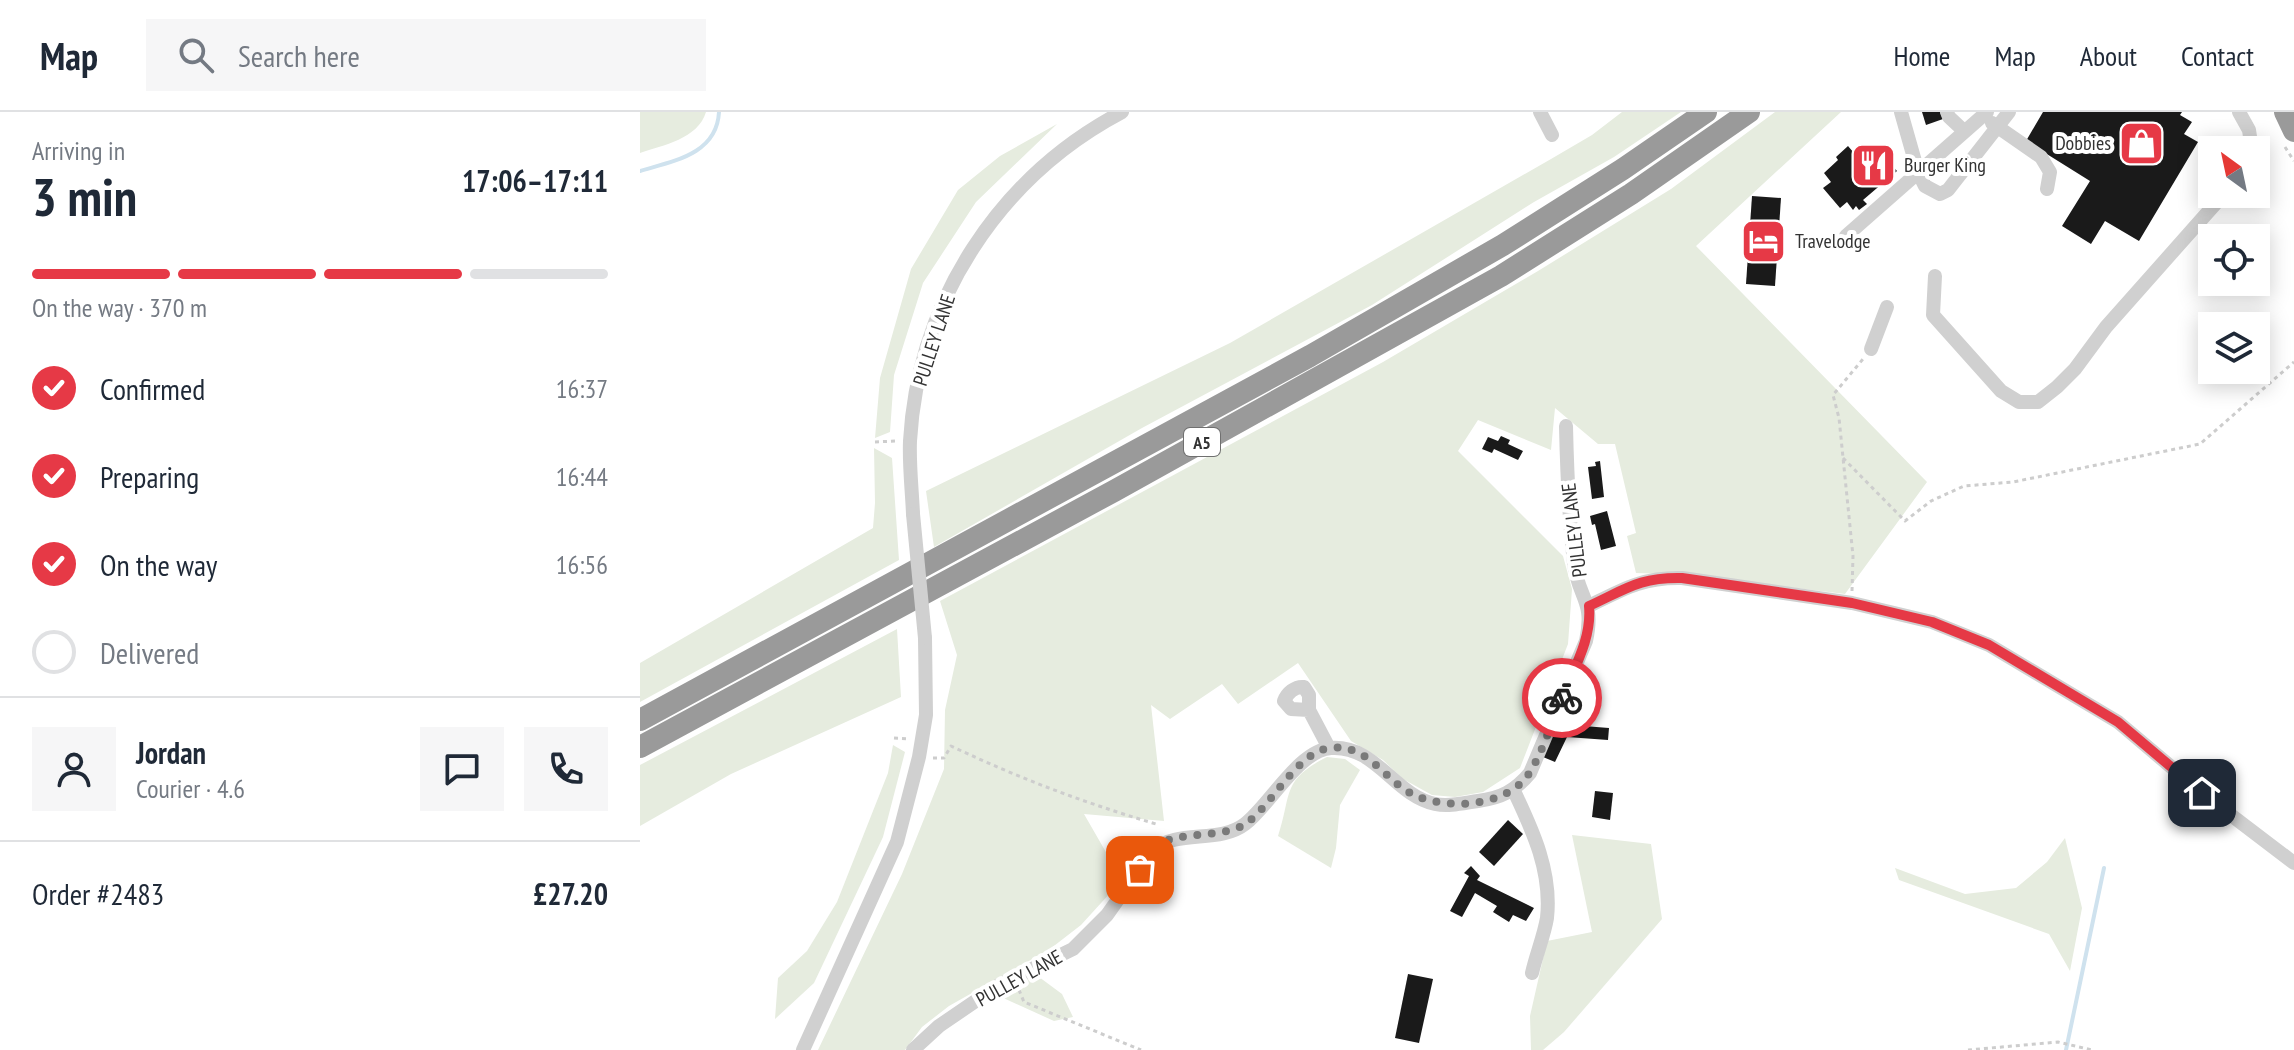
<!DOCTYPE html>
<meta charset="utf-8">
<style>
:root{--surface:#fff;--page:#f6f6f7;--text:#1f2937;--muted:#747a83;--line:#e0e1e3;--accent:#e63946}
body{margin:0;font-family:"PT Sans Narrow",sans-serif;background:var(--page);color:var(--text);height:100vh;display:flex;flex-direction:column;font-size:30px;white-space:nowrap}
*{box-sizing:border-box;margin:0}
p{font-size:26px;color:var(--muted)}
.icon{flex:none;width:44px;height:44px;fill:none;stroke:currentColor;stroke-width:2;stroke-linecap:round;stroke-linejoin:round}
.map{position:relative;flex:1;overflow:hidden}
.side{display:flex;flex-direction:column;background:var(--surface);width:640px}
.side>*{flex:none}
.needle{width:52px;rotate:327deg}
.fabs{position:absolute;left:1558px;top:24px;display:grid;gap:16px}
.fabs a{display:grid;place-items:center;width:72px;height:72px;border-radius:0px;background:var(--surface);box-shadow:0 4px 20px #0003;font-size:40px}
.pin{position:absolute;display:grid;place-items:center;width:68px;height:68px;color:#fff;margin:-34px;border-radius:16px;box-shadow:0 4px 12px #0006}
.courier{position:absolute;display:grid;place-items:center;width:80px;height:80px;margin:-40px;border:6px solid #e63946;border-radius:50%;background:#fff;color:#222;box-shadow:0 2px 10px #0007}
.head em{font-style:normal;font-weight:700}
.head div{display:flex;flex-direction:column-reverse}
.head{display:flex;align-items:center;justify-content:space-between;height:136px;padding:0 32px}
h1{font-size:52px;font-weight:700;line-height:60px}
.bar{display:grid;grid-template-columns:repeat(4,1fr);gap:12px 8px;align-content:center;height:96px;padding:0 32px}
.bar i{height:10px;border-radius:6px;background:var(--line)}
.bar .on{background:var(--accent)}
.bar p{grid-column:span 4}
.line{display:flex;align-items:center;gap:20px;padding:0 32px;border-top:2px solid var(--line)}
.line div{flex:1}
.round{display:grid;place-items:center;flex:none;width:84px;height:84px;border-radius:0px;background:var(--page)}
ol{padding:0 32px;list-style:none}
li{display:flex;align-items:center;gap:24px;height:88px}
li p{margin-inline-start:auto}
li .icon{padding:8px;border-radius:50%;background:var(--accent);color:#fff;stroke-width:4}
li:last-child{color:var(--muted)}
li i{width:44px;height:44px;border:4px solid var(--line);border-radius:50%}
header{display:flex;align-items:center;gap:48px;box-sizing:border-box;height:112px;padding:0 40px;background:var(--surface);border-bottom:2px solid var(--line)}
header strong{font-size:38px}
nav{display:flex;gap:44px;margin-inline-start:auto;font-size:28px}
.search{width:560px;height:72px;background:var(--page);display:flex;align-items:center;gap:20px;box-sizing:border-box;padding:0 28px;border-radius:0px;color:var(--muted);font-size:30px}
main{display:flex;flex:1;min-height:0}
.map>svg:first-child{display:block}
.green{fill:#e6ecdf}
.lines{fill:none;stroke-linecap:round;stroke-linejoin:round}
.stream{stroke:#cfe2ee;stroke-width:4}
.building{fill:#1a1a1a}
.path{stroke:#cdcdcd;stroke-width:3;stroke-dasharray:4 4;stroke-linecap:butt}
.minor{stroke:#d0d0d0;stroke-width:14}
.highway{stroke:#9a9a9a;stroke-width:22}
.minor-bridge{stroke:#d0d0d0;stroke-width:14}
.done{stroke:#7a7a7a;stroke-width:8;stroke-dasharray:0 14.4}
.route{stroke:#e63946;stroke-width:10}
.labels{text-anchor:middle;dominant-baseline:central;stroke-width:8;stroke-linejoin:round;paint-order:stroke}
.shield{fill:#fff;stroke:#707070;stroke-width:2}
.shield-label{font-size:18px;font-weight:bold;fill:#333}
.poi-label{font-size:20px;fill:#333;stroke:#fff;text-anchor:start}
.street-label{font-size:20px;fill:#333;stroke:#fff}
</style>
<header>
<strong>Map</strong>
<div class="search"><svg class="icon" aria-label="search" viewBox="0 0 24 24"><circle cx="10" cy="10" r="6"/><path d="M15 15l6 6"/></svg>Search here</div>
<nav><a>Home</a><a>Map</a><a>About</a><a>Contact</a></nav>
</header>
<main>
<section class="side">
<div class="head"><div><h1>3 min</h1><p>Arriving in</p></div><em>17:06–17:11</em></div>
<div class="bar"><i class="on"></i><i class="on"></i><i class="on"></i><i></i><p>On the way · 370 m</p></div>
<ol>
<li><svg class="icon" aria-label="check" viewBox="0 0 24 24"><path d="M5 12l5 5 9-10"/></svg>Confirmed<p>16:37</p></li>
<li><svg class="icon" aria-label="check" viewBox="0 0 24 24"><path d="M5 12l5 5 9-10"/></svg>Preparing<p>16:44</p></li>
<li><svg class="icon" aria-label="check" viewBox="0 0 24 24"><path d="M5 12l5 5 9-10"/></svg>On the way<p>16:56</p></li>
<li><i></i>Delivered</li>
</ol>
<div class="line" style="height:144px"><a class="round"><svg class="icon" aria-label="person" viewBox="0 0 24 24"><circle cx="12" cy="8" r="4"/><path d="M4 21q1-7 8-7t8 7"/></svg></a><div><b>Jordan</b><p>Courier · 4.6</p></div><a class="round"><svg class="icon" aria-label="chat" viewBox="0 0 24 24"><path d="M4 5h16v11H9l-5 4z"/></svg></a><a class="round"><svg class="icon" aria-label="phone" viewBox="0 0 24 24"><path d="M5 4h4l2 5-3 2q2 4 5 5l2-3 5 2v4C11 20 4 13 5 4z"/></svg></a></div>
<div class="line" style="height:104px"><div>Order #2483</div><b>£27.20</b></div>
</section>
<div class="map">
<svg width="1654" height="938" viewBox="0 0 1654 938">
<rect width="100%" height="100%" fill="#fff"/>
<!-- green -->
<g class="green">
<path d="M 0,0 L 66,0 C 58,27 23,33 0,41 Z"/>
<polygon points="982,0 1041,0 974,45 894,90 732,193 502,316 294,435 286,379 590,231 911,47 952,23"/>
<polygon points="1135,0 1201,0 1056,134 1287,370 1205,482 1052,463 996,461 987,424 996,421 975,332 958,332 915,296 911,338 838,308 818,339 923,444 932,477 928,532 880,656 843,680 815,685 792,683 763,667 743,648 711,629 658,551 598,592 582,572 530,607 511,593 524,709 444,702 482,768 441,813 410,837 309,894 282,915 265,938 178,938 262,762 304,657 305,598 317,543 300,489 743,250 898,159 1031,77"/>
<polygon points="417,12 336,90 283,171 254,263 250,320 235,326 240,266 271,157 318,78 360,44"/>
<polygon points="234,336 252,346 259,448 0,590 0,551 233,416 235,391"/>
<polygon points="257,517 261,585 91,662 0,714 0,653"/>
<polygon points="253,633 265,640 243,725 174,871 135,907 138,866 167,839 197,790 248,661"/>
<path d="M 687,645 L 705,647 L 720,658 L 700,693 L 696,736 L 691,756 L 638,724 C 652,682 641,668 687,645 Z"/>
<polygon points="932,723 1011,732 1022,807 924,920 903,938 891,938 890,904 907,829 952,820"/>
<polygon points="1425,726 1442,796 1430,859 1409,822 1259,768 1255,756 1325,782 1376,776 1407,750"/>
<polygon points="395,862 422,882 433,905 414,909 359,884"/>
</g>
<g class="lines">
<!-- stream -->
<g class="stream">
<path d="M 0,59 C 34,49 77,42 79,0"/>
<polyline points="1426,938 1464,756"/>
</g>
</g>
<!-- building -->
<g class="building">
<polygon points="1282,0 1300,0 1303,7 1286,13"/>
<polygon points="1403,0 1542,0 1540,3 1552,10 1544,22 1558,30 1499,129 1465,109 1451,132 1422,114 1450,69 1386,29"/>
<polygon points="1234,33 1257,59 1223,88 1227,92 1219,98 1216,94 1213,98 1207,90 1200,96 1183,76 1191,70 1184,61 1198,48 1196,45 1208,34 1219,47"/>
<polygon points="1112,84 1141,86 1135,174 1106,172"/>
<polygon points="861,324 870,328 868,332 883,339 878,348 854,337 852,341 842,337 848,325 858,329"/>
<polygon points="960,349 964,385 952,387 948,355 956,354 955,350"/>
<polygon points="967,399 976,434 961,438 955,412 952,413 950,404"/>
<polygon points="918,612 969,616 968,628 927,625 915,650 903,645"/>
<polygon points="955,679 973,681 970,708 952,705"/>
<polygon points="868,708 883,722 854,754 839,740"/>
<polygon points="831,754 840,764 837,768 894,796 886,809 873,803 869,810 853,800 857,794 835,781 822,805 810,799 829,764 824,761"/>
<polygon points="768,862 793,867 779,931 755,926"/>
</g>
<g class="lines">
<!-- path -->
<g class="path">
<polyline points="1645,35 1654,49"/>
<polyline points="235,330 255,329"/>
<polyline points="1203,346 1265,409 1291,389 1324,374 1373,370 1560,332 1654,250"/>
<polyline points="1212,479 1213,444 1199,306 1193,283 1223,247"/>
<polyline points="254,626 270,627"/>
<path d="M 293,646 L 304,646 L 311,634 C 381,667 442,690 516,712 L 517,715"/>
<polyline points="379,878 384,890 501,938"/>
<polyline points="1328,938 1418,930 1452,938"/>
</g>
<!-- minor -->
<g class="minor">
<polyline points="900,0 912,23"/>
<polyline points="1261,0 1278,60 1285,74 1300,82 1308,78 1369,0"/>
<polyline points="1307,0 1309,5 1324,19"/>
<polyline points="1599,0 1609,18 1612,38"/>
<polyline points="1352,11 1401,45 1410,60 1407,77"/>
<polyline points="1206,124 1347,0"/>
<polyline points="1295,164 1293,203 1361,279 1379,290 1398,290 1417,275 1435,257 1466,215 1584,82"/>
<polyline points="1231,237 1247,195"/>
<path d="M 273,402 C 272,378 269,353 270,329 C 278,189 359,65 482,0"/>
<path d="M 949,494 C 983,477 1003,465 1042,466 L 1212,491 L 1292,510 L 1349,533 L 1478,610 L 1562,681 L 1654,751"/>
<path d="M 669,598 L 669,583 L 664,575 C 655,574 647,581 644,589 L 651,597 L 669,598 L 689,636"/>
<path d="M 874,679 C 893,719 912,760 907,806 C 904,824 896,843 892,861"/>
<polyline points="163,938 257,730 279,645 286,603 285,526"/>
<path d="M 273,938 L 299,914 L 359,873 L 433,837 L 467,803 L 513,738 C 538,717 579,732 605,712 C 629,694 659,638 691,636 C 736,633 754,683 795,692 C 809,695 824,691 838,689 C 861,686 875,679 890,661 L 946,529 C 955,488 938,486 934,451 C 929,406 927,360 926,314"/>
</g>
<!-- highway -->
<g class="highway">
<polyline points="1645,0 1654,19"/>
<polyline points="0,608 670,244 863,133 983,57 1066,0"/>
<polyline points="0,635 474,379 861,164 991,82 1109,0"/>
</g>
<!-- minor-bridge -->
<polyline class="minor-bridge" points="273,402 285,526"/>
</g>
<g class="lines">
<!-- done -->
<path class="done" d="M 500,758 C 506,748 512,735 523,730 C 542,721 576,725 600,715 C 628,702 655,640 690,636 C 722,632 739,658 761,675 C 793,700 864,698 888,663 C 903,641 911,610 922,586"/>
<!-- route -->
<path class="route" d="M 922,586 C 934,556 952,527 949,494 C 986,477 1000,465 1042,466 L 1212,491 L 1292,510 L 1349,533 L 1478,610 L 1562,681"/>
</g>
<!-- icons -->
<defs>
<symbol id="shop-square" viewBox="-11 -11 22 22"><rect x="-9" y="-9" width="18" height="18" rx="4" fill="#e63946" stroke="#fff"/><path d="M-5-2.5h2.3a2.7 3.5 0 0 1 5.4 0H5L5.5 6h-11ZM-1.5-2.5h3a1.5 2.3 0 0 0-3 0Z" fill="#fff"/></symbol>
<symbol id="restaurant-square" viewBox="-11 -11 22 22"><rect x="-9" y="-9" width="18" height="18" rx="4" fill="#e63946" stroke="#fff"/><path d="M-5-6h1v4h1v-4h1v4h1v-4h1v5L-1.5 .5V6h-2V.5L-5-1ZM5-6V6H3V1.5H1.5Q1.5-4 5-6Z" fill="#fff"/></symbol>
<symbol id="hotel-square" viewBox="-11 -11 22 22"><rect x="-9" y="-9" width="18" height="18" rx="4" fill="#e63946" stroke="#fff"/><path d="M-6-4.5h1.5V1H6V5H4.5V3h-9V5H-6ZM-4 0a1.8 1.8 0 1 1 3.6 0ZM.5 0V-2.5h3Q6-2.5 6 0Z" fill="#fff"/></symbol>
</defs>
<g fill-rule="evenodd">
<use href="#shop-square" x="1476" y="6" width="51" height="51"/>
<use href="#restaurant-square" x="1208" y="28" width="51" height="51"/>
<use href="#hotel-square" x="1098" y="104" width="51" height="51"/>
</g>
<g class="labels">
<!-- shield labels -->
<rect class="shield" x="544" y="316" width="36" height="28" rx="6"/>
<g class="shield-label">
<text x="562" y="330">A5</text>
</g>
<!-- poi labels -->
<g class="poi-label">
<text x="1471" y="31" text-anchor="end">Dobbies</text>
<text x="1264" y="53">Burger King</text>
<text x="1155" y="129">Travelodge</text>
</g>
<!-- street labels -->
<g class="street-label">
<text transform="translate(294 228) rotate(-72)">PULLEY LANE</text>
<text transform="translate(934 418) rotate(-97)">PULLEY LANE</text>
<text transform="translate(379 866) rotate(-29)">PULLEY LANE</text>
</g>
</g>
</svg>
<div class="fabs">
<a><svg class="needle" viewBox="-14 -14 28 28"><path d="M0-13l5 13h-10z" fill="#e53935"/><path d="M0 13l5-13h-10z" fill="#747a83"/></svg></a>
<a><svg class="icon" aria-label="locate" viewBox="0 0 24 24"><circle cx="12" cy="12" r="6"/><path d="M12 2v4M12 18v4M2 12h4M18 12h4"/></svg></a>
<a><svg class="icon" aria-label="layers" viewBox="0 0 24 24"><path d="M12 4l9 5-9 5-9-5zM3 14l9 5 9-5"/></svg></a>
</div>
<div class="pin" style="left:500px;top:758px;background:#ea580c"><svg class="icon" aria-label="bag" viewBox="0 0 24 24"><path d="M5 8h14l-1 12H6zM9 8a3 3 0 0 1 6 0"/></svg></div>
<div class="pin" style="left:1562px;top:681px;background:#1f2937"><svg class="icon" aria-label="home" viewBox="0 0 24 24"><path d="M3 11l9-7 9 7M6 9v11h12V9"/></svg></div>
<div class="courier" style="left:922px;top:586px"><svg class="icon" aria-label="bike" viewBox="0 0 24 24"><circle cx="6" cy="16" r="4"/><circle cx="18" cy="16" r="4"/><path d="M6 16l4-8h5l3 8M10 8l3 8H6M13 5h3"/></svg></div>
</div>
</main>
